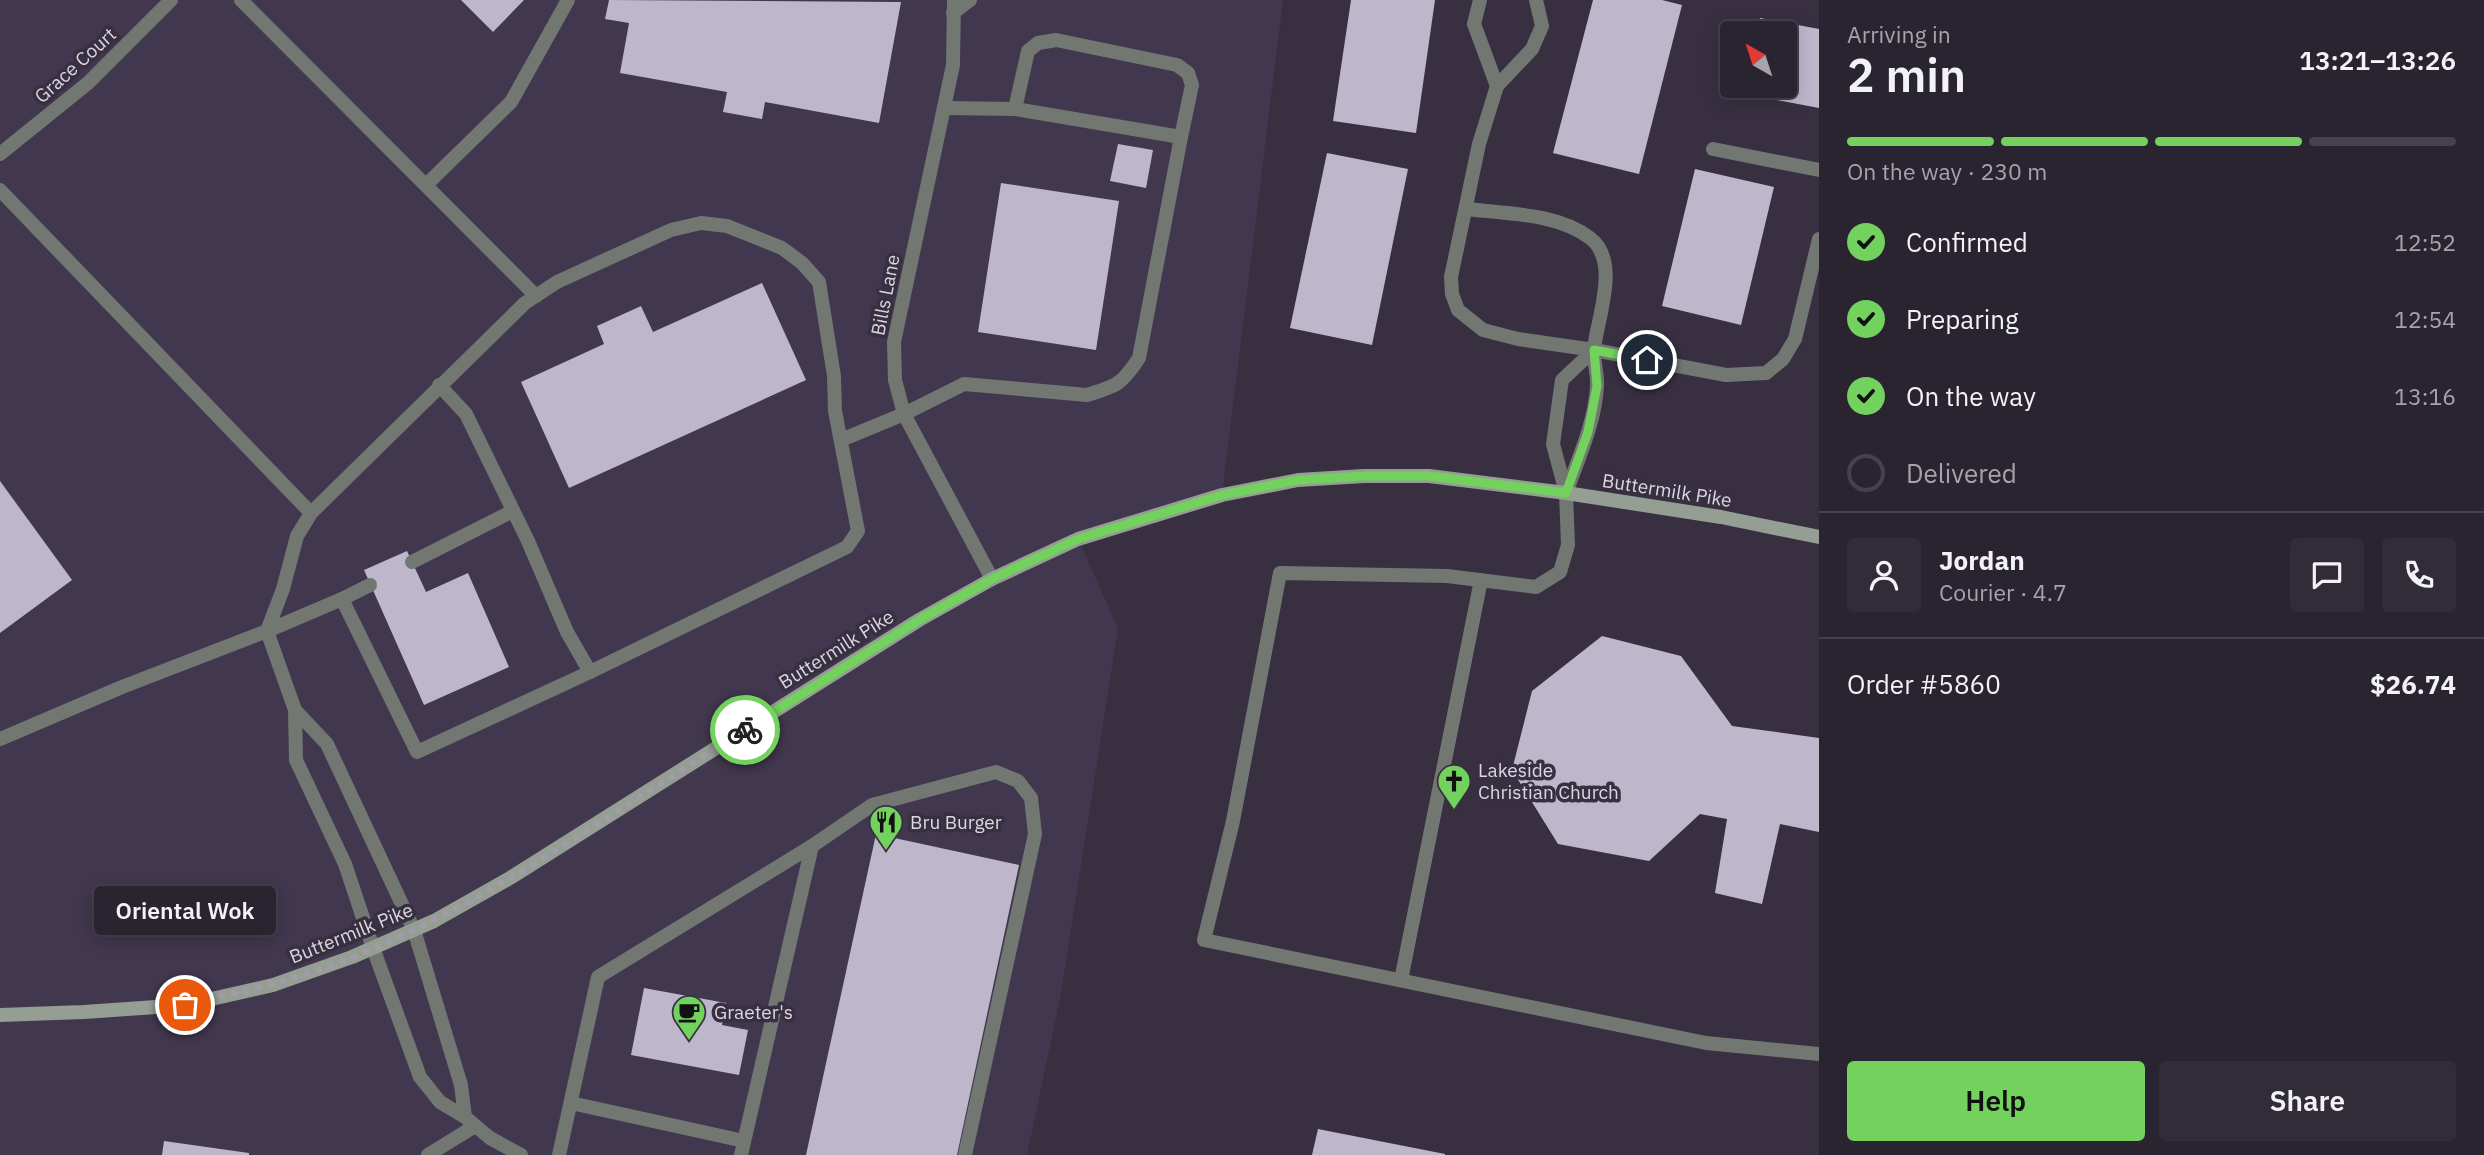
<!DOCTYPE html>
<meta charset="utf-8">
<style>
:root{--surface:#2a2431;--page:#322c39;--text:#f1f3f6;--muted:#a5a4ab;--line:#46414d;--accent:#72d25d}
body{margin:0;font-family:"IBM Plex Sans",sans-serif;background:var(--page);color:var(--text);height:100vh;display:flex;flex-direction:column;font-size:26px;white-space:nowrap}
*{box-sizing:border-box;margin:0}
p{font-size:23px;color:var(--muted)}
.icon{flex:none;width:38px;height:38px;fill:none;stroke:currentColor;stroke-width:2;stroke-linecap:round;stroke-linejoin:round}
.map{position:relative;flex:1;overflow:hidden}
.panel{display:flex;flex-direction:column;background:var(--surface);width:665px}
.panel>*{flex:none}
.needle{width:46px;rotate:321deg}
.controls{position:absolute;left:1720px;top:21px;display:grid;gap:14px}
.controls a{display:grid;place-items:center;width:77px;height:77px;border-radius:7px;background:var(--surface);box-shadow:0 4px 18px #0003,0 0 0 2px var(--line);font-size:35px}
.pin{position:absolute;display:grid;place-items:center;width:60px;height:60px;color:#fff;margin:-30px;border:4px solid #fff;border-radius:50%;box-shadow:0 2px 7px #0007}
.courier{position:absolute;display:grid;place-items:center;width:70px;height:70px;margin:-35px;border:5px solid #72d25d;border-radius:50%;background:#fff;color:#222;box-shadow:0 2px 9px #0007}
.bubble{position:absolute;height:49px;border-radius:7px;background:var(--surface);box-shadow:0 4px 18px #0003,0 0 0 2px var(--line);font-size:23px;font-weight:600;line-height:49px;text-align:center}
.summary em{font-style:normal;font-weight:600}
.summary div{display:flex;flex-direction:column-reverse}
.summary{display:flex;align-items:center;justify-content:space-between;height:119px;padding:0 28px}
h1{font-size:46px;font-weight:600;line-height:52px}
.bar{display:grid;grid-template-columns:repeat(4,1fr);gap:10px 7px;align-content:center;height:84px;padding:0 28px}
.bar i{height:9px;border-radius:5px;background:var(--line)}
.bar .current{background:var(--accent)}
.bar p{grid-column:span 4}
.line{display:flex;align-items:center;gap:18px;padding:0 28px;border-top:2px solid var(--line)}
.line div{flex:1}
.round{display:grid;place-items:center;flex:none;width:74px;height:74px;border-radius:7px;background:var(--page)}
ol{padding:0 28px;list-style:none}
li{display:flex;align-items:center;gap:21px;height:77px}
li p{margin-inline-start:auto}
li .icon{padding:7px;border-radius:50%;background:var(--accent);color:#111;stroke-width:4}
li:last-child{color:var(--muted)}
li i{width:38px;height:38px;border:4px solid var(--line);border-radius:50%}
.button{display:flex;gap:14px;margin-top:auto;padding:14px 28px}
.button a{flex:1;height:80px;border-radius:7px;background:var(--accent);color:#111;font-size:28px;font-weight:600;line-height:80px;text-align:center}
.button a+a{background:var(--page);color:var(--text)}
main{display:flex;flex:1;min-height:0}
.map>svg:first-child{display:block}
.built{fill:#41374e}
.building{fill:#beb6cb}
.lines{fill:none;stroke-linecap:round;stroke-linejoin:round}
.lane{stroke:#727871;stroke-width:14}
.street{stroke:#727871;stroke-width:14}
.secondary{stroke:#949e92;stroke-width:14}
.done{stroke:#a29ca9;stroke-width:7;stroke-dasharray:0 12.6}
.route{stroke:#72d25d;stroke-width:9}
.labels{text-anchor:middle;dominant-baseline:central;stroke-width:7;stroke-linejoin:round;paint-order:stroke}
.street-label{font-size:19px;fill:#dbd6e1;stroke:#383041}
.poi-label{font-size:19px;fill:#dbd6e1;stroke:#383041;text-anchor:start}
</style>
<main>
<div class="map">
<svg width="1819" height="1155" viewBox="0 0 1819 1155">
<rect width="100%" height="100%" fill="#383041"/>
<!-- built -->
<polygon class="built" points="0,0 1283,0 1222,495 1078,539 1118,628 1061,994 1027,1155 0,1155"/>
<!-- building -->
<g class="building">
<polygon points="461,0 524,0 493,32"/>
<polygon points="609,0 901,2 879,123 765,102 762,119 723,112 727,92 620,73 629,23 605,19"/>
<polygon points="1351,0 1435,0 1416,133 1333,121"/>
<polygon points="1593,0 1662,0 1682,5 1639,174 1553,153"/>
<polygon points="1760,18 1819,29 1819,108 1744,94 1746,86 1785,86 1785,33 1757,33"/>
<polygon points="1118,144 1153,150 1146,188 1110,181"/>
<polygon points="1327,153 1408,169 1372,345 1290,328"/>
<polygon points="1695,169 1774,187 1741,325 1662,306"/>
<polygon points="1001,183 1119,201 1096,350 978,332"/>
<polygon points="762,283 806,380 569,488 521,382 604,344 597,326 641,306 653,332"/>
<polygon points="0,481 72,580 0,633"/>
<polygon points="407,551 426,592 468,573 509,667 424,705 364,570"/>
<polygon points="1602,636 1681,656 1732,726 1819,738 1819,832 1780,824 1762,904 1715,893 1727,819 1700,814 1649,861 1558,844 1512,770 1532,691"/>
<polygon points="876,834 1019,865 957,1155 806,1155"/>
<polygon points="644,988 726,1003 722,1025 748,1030 739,1075 631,1055"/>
<polygon points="1318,1129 1445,1154 1445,1155 1312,1155"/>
<polygon points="164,1141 249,1153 249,1155 162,1155"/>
</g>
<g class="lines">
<!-- lane -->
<g class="lane">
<polyline points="241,0 536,296"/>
<polyline points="953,13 970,0"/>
<polyline points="1015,109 1028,51 1038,43 1056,40 1177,65 1188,73 1192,85 1181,137"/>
<polyline points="0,154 88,83 171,0"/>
<polyline points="426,185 511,102 568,0"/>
<polyline points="0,190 311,513"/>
<polyline points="439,385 466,414 528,541 567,632 590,672"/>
<path d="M 841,440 L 904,414 L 964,384 L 1087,395 C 1117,386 1122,384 1139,358 L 1181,137 L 1015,109 L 944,108"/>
<polyline points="1566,493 1568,545 1560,572 1536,587 1447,576 1280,573 1233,821 1204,940 1706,1043 1819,1054"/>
<polyline points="412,562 513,511"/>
<polyline points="342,599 370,585"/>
<polyline points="295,710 327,744 414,930 461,1085 465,1117"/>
<polyline points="0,739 122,687 267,631 283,589 297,536 311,513 525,303 557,282 671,230 701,223 727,226 782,248 802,263 819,282 834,376 835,411 858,531 847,547 590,672 417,752 342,599 267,631 295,710 296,760 345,864 373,948 420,1077 440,1102 465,1117 490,1138 521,1155"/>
<polyline points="1401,980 1481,580"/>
<polyline points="571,1103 744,1141"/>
<polyline points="428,1155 475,1126"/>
<polyline points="559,1155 598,977 812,846"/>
<polyline points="741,1155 812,846 872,805 996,772 1018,781 1031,798 1035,834 965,1155"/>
</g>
<!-- street -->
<g class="street">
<polyline points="954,0 953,65 894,342 895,380 904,414 992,579"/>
<polyline points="1480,0 1474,24 1497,86"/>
<polyline points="1536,0 1542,26 1532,49 1497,86 1479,144 1451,277 1452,294 1458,310 1483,330 1518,339 1594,350 1726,375 1766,373 1783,359 1795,339 1819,239"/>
<polyline points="1713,149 1819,170"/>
<path d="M 1467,209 C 1507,214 1557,213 1590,238 C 1621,261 1597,319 1594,349 C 1593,361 1598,374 1597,386 C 1595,423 1578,459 1566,493"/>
<polyline points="1566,493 1553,444 1562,380 1594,350"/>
</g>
<!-- secondary -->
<polyline class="secondary" points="0,1015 84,1012 185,1005 273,985 352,957 434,921 510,878 919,620 992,579 1078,539 1222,495 1298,480 1364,476 1429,476 1566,493 1721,517 1819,537"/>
</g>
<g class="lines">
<!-- done -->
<path class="done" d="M 185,1005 C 242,991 300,979 354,957 C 493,899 618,809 745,730"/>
<!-- route -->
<polyline class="route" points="745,730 919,620 992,579 1078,539 1222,495 1298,480 1364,476 1429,476 1566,493 1588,432 1597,386 1594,350 1647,360"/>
</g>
<!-- icons -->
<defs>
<symbol id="church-pin" viewBox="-11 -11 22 30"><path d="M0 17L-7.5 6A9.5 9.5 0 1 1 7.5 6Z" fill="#72d25d" stroke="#383041"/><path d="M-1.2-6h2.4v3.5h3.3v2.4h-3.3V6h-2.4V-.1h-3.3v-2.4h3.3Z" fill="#111"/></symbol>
<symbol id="restaurant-pin" viewBox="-11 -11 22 30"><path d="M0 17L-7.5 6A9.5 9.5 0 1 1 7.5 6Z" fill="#72d25d" stroke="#383041"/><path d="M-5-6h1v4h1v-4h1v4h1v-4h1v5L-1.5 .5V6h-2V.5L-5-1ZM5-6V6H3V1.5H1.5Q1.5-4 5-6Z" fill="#111"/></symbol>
<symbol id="cafe-pin" viewBox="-11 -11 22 30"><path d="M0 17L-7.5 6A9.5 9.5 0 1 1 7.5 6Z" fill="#72d25d" stroke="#383041"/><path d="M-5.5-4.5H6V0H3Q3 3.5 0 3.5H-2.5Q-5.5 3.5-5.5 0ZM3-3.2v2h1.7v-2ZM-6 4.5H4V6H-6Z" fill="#111"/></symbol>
</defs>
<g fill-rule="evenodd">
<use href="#church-pin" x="1435" y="762" width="38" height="52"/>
<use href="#restaurant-pin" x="867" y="803" width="38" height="52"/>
<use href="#cafe-pin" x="670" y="993" width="38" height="52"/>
</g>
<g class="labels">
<!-- street labels -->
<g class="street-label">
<text transform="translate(75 65) rotate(-42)">Grace Court</text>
<text transform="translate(885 295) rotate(-79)">Bills Lane</text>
<text transform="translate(1667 490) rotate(9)">Buttermilk Pike</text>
<text transform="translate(836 649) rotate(-32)">Buttermilk Pike</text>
<text transform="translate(351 933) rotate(-22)">Buttermilk Pike</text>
</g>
<!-- poi labels -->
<g class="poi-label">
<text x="1478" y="770">Lakeside<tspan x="1478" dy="22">Christian Church</tspan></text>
<text x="910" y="822">Bru Burger</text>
<text x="714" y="1012">Graeter's</text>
</g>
</g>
</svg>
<div class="controls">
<a><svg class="needle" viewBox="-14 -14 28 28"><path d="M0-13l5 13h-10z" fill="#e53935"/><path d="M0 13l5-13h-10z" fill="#a5a4ab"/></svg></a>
</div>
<div class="pin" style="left:185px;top:1005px;background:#ea580c"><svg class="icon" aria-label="bag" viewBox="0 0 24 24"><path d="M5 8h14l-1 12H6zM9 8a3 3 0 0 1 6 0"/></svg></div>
<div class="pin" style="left:1647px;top:360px;background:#1f2937"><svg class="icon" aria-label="home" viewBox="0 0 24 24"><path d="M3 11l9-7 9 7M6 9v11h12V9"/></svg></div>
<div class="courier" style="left:745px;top:730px"><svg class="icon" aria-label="bike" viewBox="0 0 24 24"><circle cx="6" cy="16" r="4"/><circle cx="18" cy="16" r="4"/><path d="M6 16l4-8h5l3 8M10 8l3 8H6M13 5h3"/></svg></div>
<div class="bubble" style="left:94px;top:886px;width:182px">Oriental Wok</div>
</div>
<section class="panel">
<div class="summary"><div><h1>2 min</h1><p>Arriving in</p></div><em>13:21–13:26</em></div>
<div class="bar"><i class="current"></i><i class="current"></i><i class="current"></i><i></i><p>On the way · 230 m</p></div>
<ol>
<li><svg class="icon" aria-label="check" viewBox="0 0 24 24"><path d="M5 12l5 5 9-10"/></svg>Confirmed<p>12:52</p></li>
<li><svg class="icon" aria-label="check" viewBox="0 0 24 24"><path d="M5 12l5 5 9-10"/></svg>Preparing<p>12:54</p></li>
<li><svg class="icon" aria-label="check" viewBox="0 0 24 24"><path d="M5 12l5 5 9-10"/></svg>On the way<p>13:16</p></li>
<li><i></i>Delivered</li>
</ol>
<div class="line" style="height:126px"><a class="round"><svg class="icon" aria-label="person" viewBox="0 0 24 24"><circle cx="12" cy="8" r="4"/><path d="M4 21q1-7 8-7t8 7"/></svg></a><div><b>Jordan</b><p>Courier · 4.7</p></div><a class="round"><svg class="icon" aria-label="chat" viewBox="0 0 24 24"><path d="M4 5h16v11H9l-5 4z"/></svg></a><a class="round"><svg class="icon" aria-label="phone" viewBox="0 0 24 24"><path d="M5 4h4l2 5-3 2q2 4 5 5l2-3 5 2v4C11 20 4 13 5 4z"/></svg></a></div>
<div class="line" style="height:91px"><div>Order #5860</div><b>$26.74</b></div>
<div class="button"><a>Help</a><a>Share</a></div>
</section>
</main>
